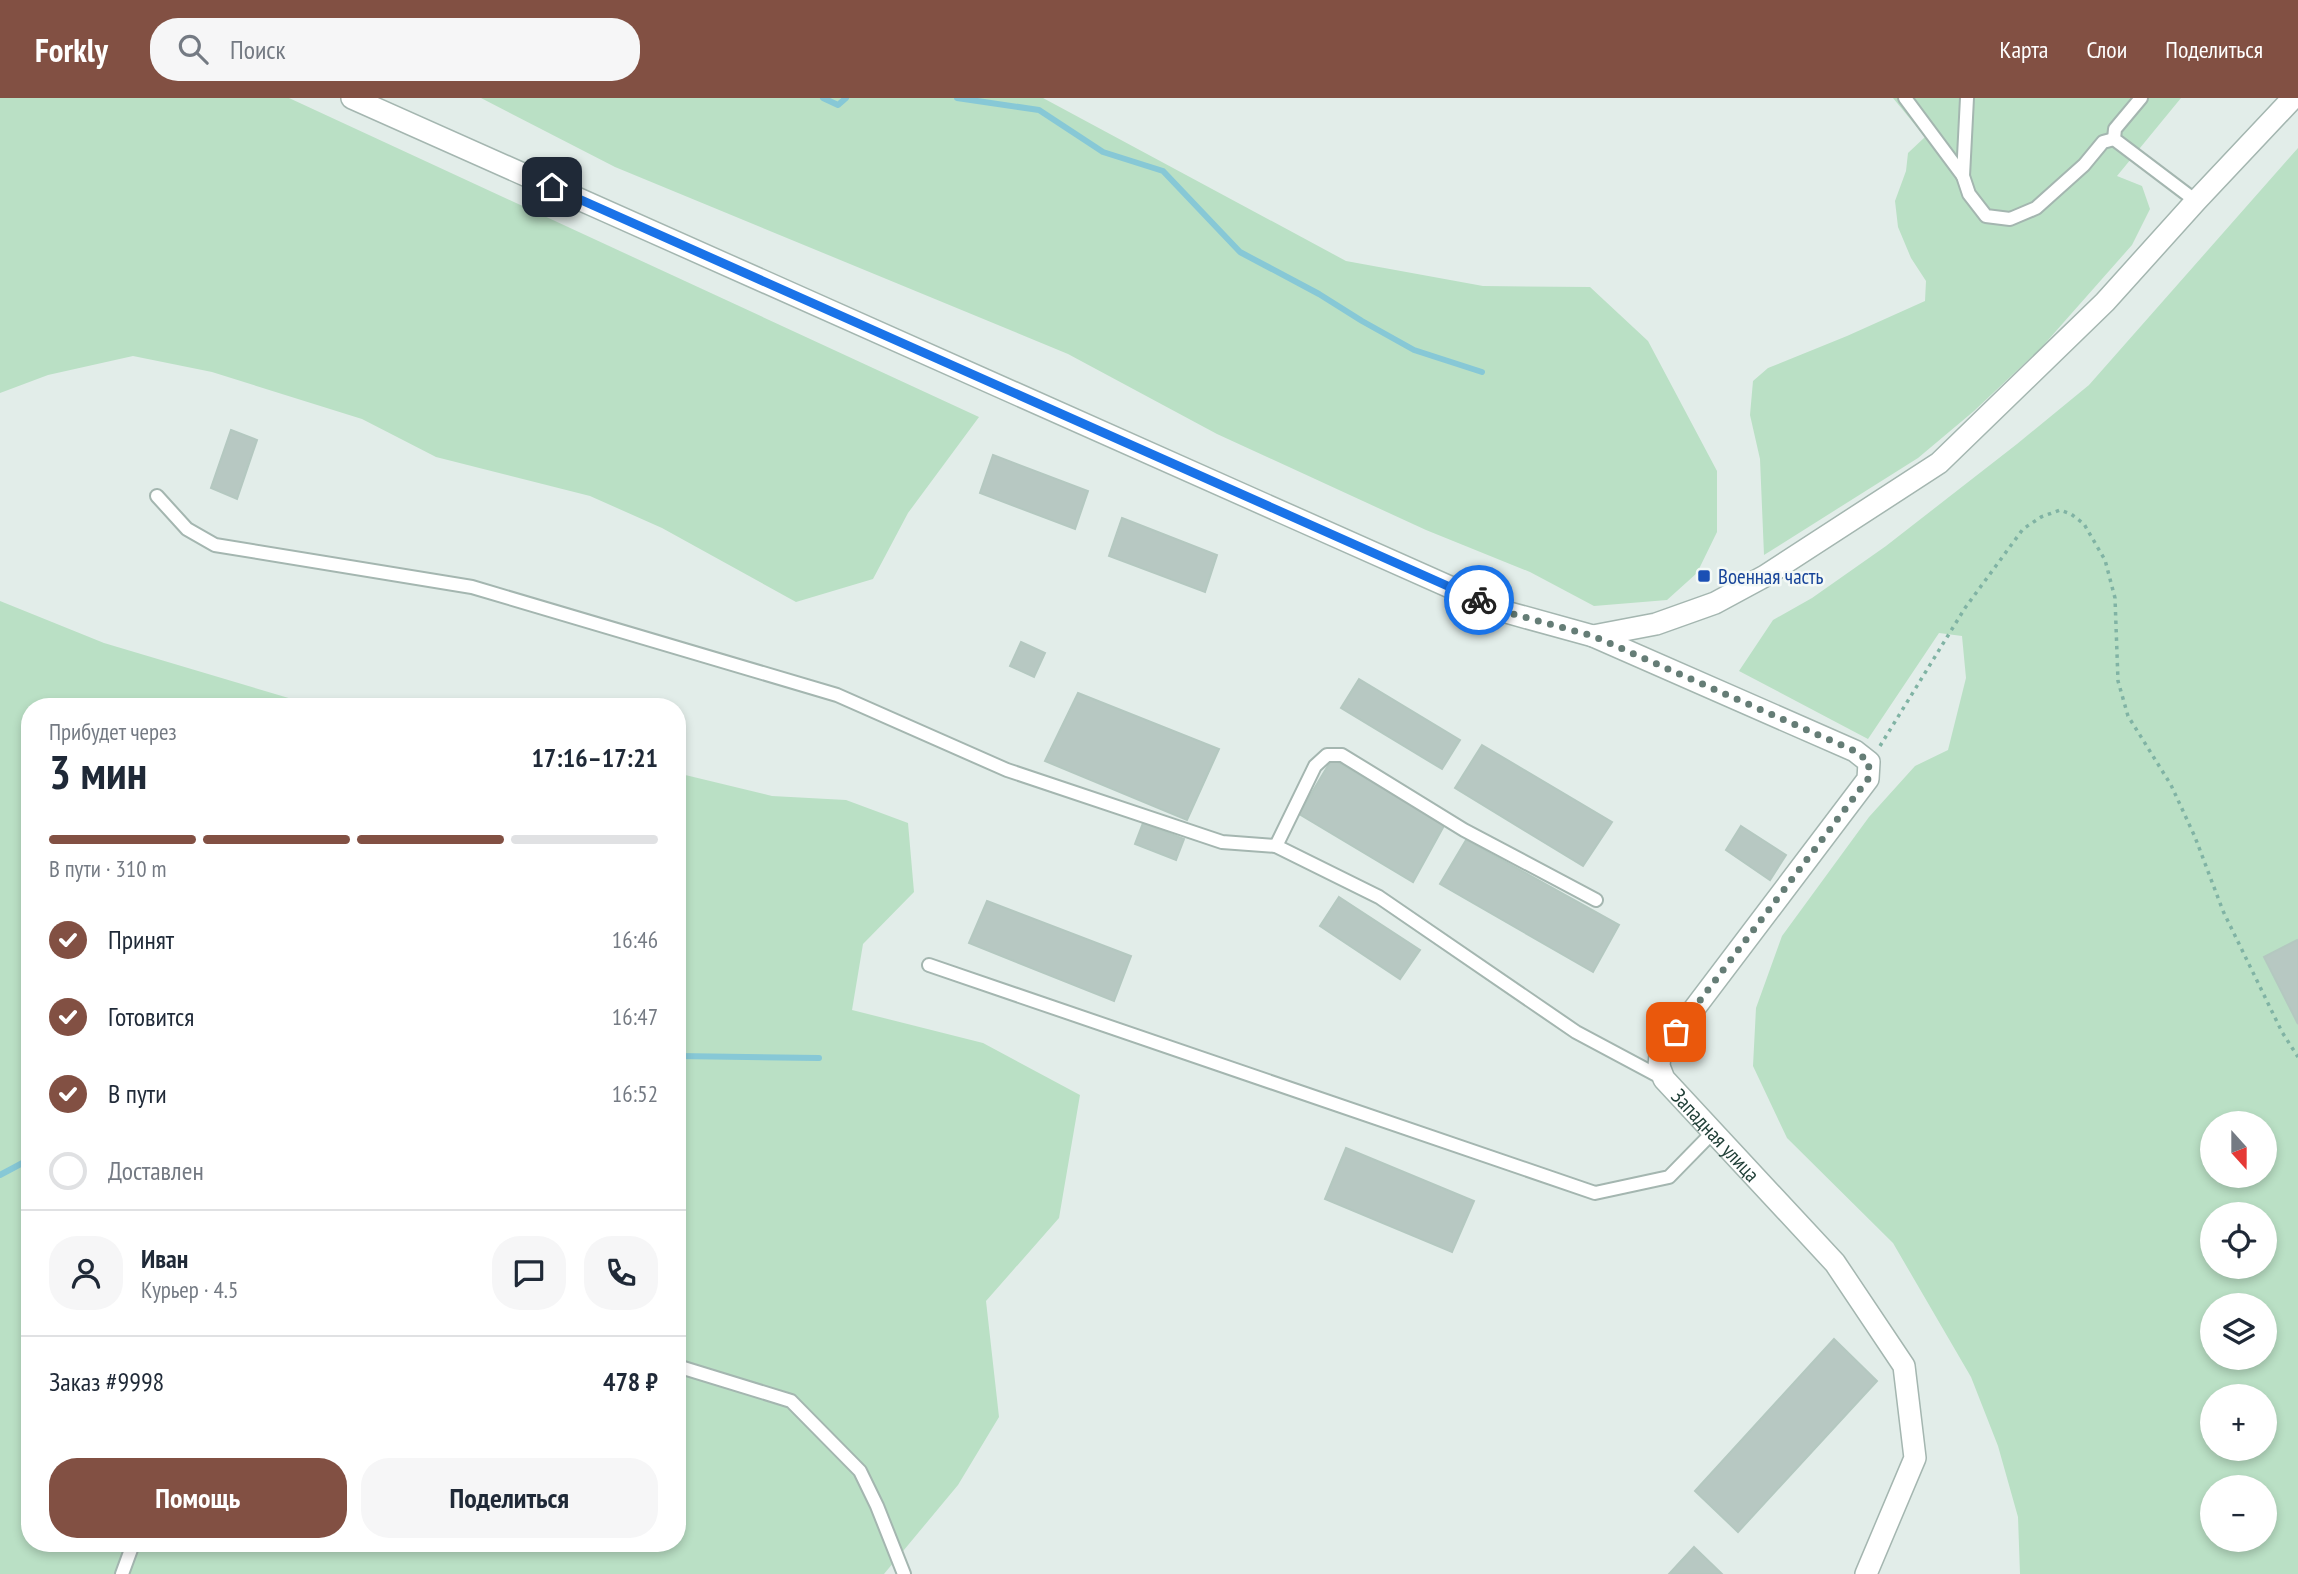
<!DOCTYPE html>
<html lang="ru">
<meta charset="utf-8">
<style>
:root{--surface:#fff;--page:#f6f6f7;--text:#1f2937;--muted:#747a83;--line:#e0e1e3;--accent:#825043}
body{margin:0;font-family:"PT Sans Narrow",sans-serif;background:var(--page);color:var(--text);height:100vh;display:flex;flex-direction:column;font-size:26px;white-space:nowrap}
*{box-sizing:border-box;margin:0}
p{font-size:23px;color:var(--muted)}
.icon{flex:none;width:38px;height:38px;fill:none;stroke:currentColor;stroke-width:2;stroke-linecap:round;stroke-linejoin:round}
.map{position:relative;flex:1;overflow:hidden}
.drawer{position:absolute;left:21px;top:600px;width:665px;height:854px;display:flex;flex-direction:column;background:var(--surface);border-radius:28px;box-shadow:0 4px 10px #0003}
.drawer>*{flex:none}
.needle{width:46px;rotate:159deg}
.controls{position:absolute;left:2200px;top:1013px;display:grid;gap:14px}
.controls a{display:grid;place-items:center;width:77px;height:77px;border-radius:50%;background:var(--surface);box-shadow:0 4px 10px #0003;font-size:35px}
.pin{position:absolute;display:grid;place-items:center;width:60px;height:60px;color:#fff;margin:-30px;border-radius:14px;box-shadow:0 4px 10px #0006}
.courier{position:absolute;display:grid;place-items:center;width:70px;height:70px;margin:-35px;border:5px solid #1a73e8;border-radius:50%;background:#fff;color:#222;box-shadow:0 2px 9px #0007}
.headline em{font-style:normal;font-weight:600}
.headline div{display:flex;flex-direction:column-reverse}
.headline{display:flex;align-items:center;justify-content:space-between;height:119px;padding:0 28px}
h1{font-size:46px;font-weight:600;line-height:52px}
.bar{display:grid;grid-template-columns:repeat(4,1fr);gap:10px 7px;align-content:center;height:84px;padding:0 28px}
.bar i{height:9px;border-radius:5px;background:var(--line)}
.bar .active{background:var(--accent)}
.bar p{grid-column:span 4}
.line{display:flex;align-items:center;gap:18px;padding:0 28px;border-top:2px solid var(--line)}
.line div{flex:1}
.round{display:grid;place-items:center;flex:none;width:74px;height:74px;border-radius:28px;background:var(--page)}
ol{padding:0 28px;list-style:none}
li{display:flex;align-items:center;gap:21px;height:77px}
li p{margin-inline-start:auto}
li .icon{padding:7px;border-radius:50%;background:var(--accent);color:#fff;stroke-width:4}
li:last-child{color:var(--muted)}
li i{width:38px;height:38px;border:4px solid var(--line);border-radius:50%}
.action{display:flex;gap:14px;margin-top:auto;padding:14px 28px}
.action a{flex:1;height:80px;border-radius:28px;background:var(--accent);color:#fff;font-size:28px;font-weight:600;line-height:80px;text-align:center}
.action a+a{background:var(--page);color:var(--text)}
header{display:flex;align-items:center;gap:42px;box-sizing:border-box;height:98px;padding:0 35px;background:var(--accent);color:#fff}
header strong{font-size:33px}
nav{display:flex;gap:38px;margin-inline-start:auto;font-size:24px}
.search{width:490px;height:63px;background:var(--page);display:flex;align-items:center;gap:18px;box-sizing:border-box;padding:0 24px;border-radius:28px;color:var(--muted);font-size:26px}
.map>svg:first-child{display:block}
.green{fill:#bae0c5;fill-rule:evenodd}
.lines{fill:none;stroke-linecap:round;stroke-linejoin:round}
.stream{stroke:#87c8d6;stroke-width:6}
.building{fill:#b7c8c2;stroke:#b4c8c0;stroke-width:2}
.service-casing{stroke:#a4b6b0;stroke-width:16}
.minor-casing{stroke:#a4b6b0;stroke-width:24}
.tertiary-casing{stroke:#a4b6b0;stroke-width:24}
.path{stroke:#80b3a4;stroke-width:3.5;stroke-dasharray:3.5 5;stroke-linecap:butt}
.service{stroke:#fff;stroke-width:12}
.minor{stroke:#fff;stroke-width:21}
.tertiary{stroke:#fff;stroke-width:21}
.done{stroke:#657d76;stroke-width:7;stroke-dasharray:0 12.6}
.route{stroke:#1a73e8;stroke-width:9}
.transit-dot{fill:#1a4fb4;stroke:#f3f9f6;stroke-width:2.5}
.labels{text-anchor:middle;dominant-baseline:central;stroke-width:5;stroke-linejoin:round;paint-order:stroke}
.transit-label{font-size:21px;fill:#164399;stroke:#f3f9f6;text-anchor:start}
.street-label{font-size:21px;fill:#214038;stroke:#f3f9f6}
</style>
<header>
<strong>Forkly</strong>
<div class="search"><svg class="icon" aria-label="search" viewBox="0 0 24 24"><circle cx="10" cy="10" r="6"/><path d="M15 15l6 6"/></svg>Поиск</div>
<nav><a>Карта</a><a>Слои</a><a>Поделиться</a></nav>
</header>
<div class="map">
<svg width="2298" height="1476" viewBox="0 0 2298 1476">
<rect width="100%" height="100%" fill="#e2ede9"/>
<!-- green -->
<g class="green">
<polygon points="0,0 289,0 979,319 908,415 873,481 796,504 662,430 590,398 436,359 362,321 212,274 133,258 48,277 0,295"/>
<polygon points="481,0 1043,0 1346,163 1483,188 1590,189 1648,243 1717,373 1717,434 1697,475 1667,502 1594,508 1530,474 1426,432 1217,336 1068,256 615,69"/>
<polygon points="1893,0 2181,0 2117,78 2142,88 2150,111 2132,147 2041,250 1974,313 1918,360 1764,457 1760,361 1750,317 1753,283 1768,270 1847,238 1925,203 1926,183 1911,160 1898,129 1895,103 1906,73 1908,55 1925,39"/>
<path d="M 2298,50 L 2298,1476 L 2020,1476 L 2018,1419 L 1998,1348 L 1971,1279 L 1893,1145 L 1787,1040 L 1753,968 L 1756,910 L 1782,838 L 1869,719 L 1915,668 L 1948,652 L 1966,580 L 1962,538 L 1939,535 L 1868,641 L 1739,573 L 1773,522 L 1812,500 L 1886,448 L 2017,346 L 2089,287 ZM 2212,1026 L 2264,1026 L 2264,1078 L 2212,1078 ZM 2212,1116 L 2264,1116 L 2264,1169 L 2212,1169 ZM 2212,1208 L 2264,1208 L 2264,1260 L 2212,1260 ZM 2212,1298 L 2264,1298 L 2264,1351 L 2212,1351 ZM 2212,1390 L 2264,1390 L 2264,1442 L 2212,1442 Z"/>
<polygon points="0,503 104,545 319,609 30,609 30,1446 677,1446 677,675 772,698 846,702 908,725 914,794 863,846 852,912 983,945 1080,997 1059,1120 986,1203 999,1319 958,1387 884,1476 0,1476"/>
</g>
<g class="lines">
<!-- stream -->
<g class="stream">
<polyline points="823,0 838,7 846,0"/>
<polyline points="957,0 1039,12 1103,54 1163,73 1240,154 1319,196 1362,223 1414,252 1482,274"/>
<polyline points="677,958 819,960"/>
<polyline points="0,1077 30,1061"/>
</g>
</g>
<!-- building -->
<g class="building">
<polygon points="231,332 257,342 237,401 211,390"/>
<polygon points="993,357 1088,393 1075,431 980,395"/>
<polygon points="1122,420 1217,457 1205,494 1109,458"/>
<polygon points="1021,544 1045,555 1034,579 1010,568"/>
<polygon points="1359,581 1460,642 1442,671 1341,610"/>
<polygon points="1078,595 1219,651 1187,722 1045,663"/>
<polygon points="1482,647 1612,724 1583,768 1455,690"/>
<polygon points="1332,661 1445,726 1413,784 1299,716"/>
<polygon points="1143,725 1184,741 1176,762 1135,746"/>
<polygon points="1741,728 1786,757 1770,782 1726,752"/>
<polygon points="1466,742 1619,827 1593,874 1440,786"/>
<polygon points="1339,799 1420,852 1400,881 1320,828"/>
<polygon points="987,803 1131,858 1114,903 969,845"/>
<polygon points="2297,842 2298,844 2298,926 2264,859"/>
<polygon points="1346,1050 1474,1103 1452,1154 1325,1101"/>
<polygon points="1834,1241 1877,1283 1738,1434 1695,1393"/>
<polygon points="1694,1449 1722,1476 1669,1476"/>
</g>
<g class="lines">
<defs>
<g id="service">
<polyline points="1905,0 1963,78"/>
<polyline points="1967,0 1963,78 1969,96 1986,118 2010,121 2036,110 2084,67 2103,44 2114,41"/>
<polyline points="2141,0 2115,31 2114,41 2196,103"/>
<polyline points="157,398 187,431 215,447 472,489 837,597 1007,672 1222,744 1276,748 1379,799 1576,934 1664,981"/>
<polyline points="1276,748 1315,668 1327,657 1342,657 1464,732 1596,802"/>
<polyline points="929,867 1595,1095 1669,1079 1714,1033"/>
<polyline points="677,1268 791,1303 860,1373 877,1408 904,1476"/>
<polyline points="122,1476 133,1446"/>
</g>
<g id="minor">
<path id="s1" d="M 1593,538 L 1855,653 L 1869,664 L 1868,681 L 1660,956 L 1659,968 L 1664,981 L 1835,1165 L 1904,1268 L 1915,1360 L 1866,1476"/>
</g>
<polyline id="tertiary" points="352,0 1506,514 1593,538 1656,526 1715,505 1765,478 1939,365 2105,204 2196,103 2293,0"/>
</defs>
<!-- service casing -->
<use href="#service" class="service-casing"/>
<!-- minor casing -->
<use href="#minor" class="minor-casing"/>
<!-- tertiary casing -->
<use href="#tertiary" class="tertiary-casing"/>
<!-- path -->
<polyline class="path" points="1880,648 1965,510 2023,431 2041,419 2060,412 2071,416 2084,426 2105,462 2115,500 2118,583 2128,618 2171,687 2195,739 2223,813 2282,934 2298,959"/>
<!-- service -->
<use href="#service" class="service"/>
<!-- minor -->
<use href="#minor" class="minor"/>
<!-- tertiary -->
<use href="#tertiary" class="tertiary"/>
</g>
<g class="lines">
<!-- done -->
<polyline class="done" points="1479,502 1506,514 1593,538 1855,653 1869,664 1868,681 1676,934"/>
<!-- route -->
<polyline class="route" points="552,89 1479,502"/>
</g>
<!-- markers -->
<rect class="transit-dot" x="1697" y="471" width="14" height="14" rx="3.5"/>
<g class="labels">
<!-- transit labels -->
<g class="transit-label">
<text x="1718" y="478">Военная часть</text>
</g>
<!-- street labels -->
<g class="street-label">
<text stroke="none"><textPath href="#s1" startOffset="768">Западная улица</textPath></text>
</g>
</g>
</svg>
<div class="controls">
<a><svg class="needle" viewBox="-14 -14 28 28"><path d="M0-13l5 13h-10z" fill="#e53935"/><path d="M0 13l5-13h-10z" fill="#747a83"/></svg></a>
<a><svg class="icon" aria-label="locate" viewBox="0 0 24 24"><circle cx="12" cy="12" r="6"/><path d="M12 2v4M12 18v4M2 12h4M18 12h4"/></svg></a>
<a><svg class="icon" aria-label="layers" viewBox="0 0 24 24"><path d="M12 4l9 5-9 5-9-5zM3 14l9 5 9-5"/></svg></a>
<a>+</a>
<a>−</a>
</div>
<div class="pin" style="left:1676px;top:934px;background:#ea580c"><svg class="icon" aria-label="bag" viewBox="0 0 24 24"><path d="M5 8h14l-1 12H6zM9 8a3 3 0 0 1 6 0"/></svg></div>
<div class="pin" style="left:552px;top:89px;background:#1f2937"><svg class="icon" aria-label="home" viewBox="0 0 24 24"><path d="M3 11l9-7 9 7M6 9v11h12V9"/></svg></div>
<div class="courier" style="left:1479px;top:502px"><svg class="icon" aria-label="bike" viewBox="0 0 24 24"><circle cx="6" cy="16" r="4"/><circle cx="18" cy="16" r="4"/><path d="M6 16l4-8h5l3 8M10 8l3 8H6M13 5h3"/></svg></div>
<section class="drawer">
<div class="headline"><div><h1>3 мин</h1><p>Прибудет через</p></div><em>17:16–17:21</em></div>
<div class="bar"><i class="active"></i><i class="active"></i><i class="active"></i><i></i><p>В пути · 310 m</p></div>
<ol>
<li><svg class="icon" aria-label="check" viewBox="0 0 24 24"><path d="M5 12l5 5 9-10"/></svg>Принят<p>16:46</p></li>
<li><svg class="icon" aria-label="check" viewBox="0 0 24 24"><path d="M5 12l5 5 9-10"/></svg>Готовится<p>16:47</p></li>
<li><svg class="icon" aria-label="check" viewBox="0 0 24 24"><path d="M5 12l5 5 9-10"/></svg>В пути<p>16:52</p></li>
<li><i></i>Доставлен</li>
</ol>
<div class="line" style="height:126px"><a class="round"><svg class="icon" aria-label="person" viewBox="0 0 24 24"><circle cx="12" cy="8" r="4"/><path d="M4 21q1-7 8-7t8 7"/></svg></a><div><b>Иван</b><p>Курьер · 4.5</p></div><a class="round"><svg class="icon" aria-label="chat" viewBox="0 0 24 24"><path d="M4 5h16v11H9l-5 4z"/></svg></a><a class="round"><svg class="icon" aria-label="phone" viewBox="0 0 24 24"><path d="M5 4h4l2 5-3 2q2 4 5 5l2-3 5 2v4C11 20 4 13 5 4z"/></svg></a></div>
<div class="line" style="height:91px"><div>Заказ #9998</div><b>478 ₽</b></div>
<div class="action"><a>Помощь</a><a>Поделиться</a></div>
</section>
</div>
